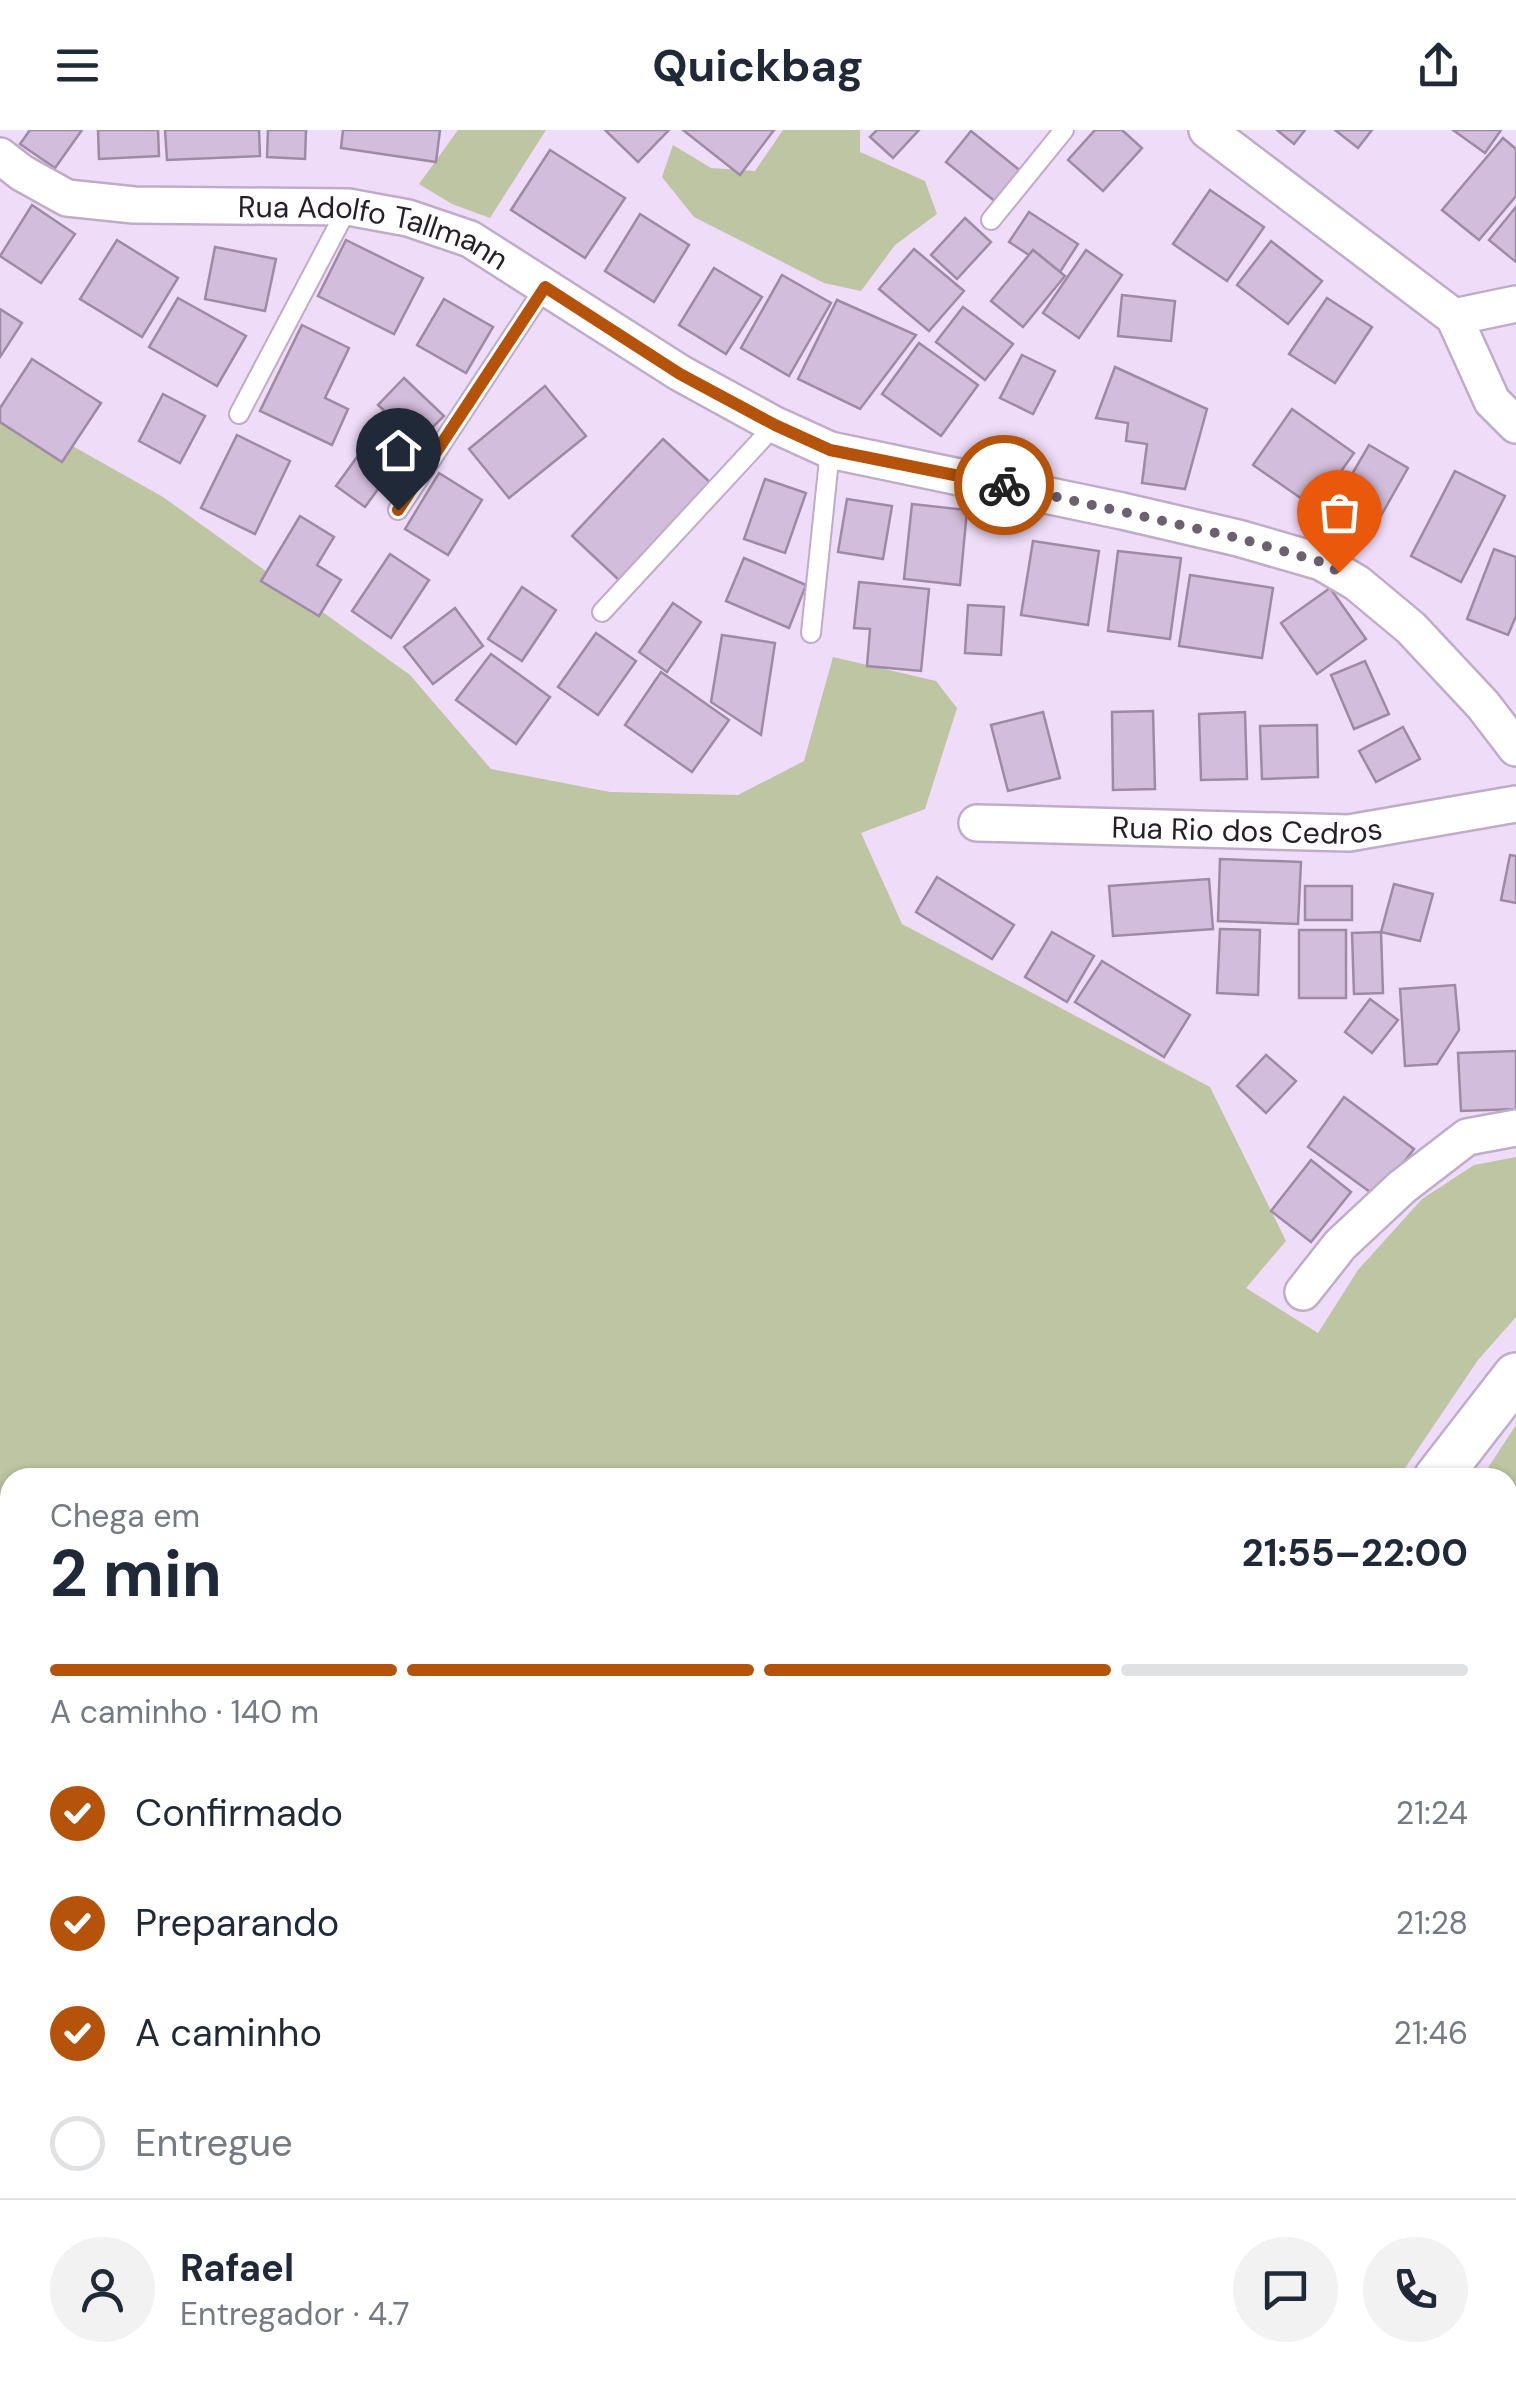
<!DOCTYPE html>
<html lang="pt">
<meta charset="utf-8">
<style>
:root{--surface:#fff;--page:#f2f2f3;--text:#1f2937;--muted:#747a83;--line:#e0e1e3;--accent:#b45309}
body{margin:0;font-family:"DM Sans",sans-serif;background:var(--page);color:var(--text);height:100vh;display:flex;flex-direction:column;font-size:38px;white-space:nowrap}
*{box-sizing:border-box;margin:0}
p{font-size:32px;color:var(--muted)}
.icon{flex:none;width:55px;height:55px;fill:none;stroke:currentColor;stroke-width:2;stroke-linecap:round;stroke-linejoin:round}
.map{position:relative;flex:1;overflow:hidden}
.sheet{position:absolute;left:0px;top:1338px;width:1518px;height:932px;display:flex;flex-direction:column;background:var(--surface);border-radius:30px 30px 0 0;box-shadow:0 2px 8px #0004}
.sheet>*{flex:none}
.pin{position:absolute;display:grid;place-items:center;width:85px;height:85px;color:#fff;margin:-102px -42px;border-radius:50% 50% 50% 0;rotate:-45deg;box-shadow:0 0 10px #0007}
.pin .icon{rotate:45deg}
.courier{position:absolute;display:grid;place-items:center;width:100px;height:100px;margin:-50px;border:8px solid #b45309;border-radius:50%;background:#fff;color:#222;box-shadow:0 2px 12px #0007}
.headline em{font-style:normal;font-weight:700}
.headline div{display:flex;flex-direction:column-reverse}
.headline{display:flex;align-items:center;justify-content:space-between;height:170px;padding:0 50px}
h1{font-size:65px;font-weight:700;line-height:75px}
.bar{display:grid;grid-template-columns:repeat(4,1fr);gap:15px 10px;align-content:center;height:120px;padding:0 50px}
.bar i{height:12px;border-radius:8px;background:var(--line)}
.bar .on{background:var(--accent)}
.bar p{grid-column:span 4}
.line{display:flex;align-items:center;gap:25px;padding:0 50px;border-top:2px solid var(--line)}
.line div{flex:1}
.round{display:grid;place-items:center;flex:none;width:105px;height:105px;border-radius:52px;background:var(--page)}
ol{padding:0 50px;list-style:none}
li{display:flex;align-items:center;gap:30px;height:110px}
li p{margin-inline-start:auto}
li .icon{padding:10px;border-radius:50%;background:var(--accent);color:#fff;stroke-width:4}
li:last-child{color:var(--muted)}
li i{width:55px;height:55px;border:5px solid var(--line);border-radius:50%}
header{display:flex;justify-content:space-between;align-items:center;height:130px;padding:0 50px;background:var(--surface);font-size:45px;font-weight:700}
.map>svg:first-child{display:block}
.green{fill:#bdc5a3}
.building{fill:#d3bddc;stroke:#9d8ba5;stroke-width:2.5}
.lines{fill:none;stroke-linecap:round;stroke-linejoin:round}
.service-casing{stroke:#bfacc7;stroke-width:22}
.minor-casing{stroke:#bfacc7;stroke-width:40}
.tertiary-casing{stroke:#bfacc7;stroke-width:50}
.service{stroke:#fff;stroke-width:18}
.minor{stroke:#fff;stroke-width:35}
.tertiary{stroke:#fff;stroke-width:45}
.done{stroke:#6c6171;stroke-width:10;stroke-dasharray:0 18}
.route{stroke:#b45309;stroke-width:12}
.labels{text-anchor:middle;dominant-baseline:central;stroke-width:10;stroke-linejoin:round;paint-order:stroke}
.street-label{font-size:30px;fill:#261f29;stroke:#efdcf8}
</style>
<header><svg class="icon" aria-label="menu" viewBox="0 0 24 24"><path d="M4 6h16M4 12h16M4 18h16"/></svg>Quickbag<svg class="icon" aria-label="share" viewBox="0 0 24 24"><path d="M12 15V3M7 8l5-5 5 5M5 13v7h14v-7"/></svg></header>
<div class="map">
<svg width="1516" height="2269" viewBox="0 0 1516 2269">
<rect width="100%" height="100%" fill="#efdcf8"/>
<!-- green -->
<g class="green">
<polygon points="458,0 546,0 490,88 452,74 419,54"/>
<polygon points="783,0 860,0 860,22 925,51 937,84 895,115 861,161 824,153 694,87 662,47 673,15 711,38 755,41"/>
<polygon points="0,275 163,367 410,545 491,639 610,662 738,665 804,631 833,527 936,551 957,578 925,679 861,703 902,794 1210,957 1286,1111 1246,1158 1318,1203 1358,1140 1422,1069 1474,1035 1516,1027 1516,1187 1478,1230 1399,1347 10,1348 10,2260 800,2260 795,2269 0,2269"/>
<polygon points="1516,1295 1516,1424 1512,1430 1508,1431 1508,1348 1482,1347"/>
<polygon points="1508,1476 1516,1481 1516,1707 1508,1716"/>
<polygon points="1508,1942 1516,1944 1516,2269 938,2269 945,2260 1508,2260"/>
</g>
<!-- building -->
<g class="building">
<polygon points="30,0 82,0 55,38 20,14"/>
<polygon points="98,0 158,0 159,26 99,29"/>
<polygon points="165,0 259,0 260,26 167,30"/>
<polygon points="268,0 306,0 305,29 267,27"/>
<polygon points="343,0 440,0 436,32 341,18"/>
<polygon points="605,0 669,0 638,32"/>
<polygon points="683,0 774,0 740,45"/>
<polygon points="877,0 919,0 893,28 870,7"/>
<polygon points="1095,0 1122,0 1142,18 1103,61 1068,30"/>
<polygon points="1277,0 1305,0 1294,14"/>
<polygon points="1335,0 1372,0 1358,18"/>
<polygon points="1453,0 1501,0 1485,23"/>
<polygon points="971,1 1022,42 997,73 946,32"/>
<polygon points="1503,8 1516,19 1516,66 1479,110 1442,80"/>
<polygon points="550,20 625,68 585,128 511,80"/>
<polygon points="1210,60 1264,97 1227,151 1173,114"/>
<polygon points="32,75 75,104 41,153 0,126"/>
<polygon points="1516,77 1516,132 1489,110"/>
<polygon points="1029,82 1078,114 1060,142 1033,120 1029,125 1009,112"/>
<polygon points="640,84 689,115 654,172 605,141"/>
<polygon points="965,88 991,112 957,149 931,125"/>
<polygon points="117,110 178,148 142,207 80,169"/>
<polygon points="346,110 423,148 394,204 318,166"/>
<polygon points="1271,111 1322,151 1288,194 1237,155"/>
<polygon points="215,117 276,129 265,181 205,169"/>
<polygon points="914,119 964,161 929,201 879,159"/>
<polygon points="1033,120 1065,146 1023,197 991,171"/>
<polygon points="1086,120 1122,145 1079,208 1043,183"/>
<polygon points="714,138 762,167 726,224 679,195"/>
<polygon points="782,145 831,173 789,246 741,218"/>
<polygon points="1122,165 1175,171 1171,211 1118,206"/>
<polygon points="178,168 246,206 217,256 149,217"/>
<polygon points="1327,168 1372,197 1335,253 1289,224"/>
<polygon points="444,169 493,197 466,243 417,215"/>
<polygon points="837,170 916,205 860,279 798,249"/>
<polygon points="963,177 1013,214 985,250 936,212"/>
<polygon points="0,179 22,193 0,227"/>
<polygon points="302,195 349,218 325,268 348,279 332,315 260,281"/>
<polygon points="919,213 978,255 941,306 882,264"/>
<polygon points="1022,225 1055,241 1033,284 1000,268"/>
<polygon points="32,229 101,273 62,332 0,292 0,278"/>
<polygon points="1115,237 1207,279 1185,359 1142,353 1147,314 1126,311 1128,293 1096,288"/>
<polygon points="404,248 444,286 418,312 378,275"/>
<polygon points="545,256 586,306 509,368 469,319"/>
<polygon points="163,264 205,286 180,333 139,311"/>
<polygon points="1292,279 1354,323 1315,378 1253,335"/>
<polygon points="376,301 405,322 365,377 336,356"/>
<polygon points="237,305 290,331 255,404 201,378"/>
<polygon points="663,309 712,354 621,452 572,406"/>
<polygon points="1369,315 1408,338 1374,398 1334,375"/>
<polygon points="1455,341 1505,366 1461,452 1411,426"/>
<polygon points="439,343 482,370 448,425 405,399"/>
<polygon points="765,349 806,363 785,423 744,409"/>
<polygon points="847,369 892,376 883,429 838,422"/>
<polygon points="912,374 967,380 960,455 904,449"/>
<polygon points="300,386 334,407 317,435 341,450 319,486 261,451"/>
<polygon points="1033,411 1099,421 1088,495 1021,485"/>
<polygon points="1494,419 1516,427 1516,486 1508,505 1467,489"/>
<polygon points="1118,421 1181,428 1170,509 1108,501"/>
<polygon points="390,424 429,450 391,508 352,481"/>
<polygon points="744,428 806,455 789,498 726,471"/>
<polygon points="1190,445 1273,458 1262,528 1179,516"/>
<polygon points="859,452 929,459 921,541 867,536 870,499 854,498"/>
<polygon points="522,457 556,480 522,531 488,509"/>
<polygon points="1330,458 1366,509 1317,544 1281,493"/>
<polygon points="673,473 701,492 667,542 639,522"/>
<polygon points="968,475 1004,477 1001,525 965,523"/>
<polygon points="455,478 483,516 433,554 404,517"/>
<polygon points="596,503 636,531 598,585 558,557"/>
<polygon points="722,505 775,513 761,605 711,572"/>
<polygon points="491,524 550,567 516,614 456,570"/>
<polygon points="1365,531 1389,584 1354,599 1331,545"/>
<polygon points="661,542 729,590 692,642 625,595"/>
<polygon points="1153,581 1155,659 1113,660 1112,582"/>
<polygon points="1043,582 1060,648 1008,661 991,595"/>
<polygon points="1245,582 1247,649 1201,650 1199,584"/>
<polygon points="1317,595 1318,647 1262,649 1260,596"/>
<polygon points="1403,597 1420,629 1376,652 1359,621"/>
<polygon points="1510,725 1516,726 1516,773 1501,770"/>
<polygon points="1220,729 1301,732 1298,794 1218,791"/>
<polygon points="937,747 1014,795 992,829 916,782"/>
<polygon points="1209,749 1213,799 1113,806 1109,756"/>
<polygon points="1394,754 1433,764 1420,811 1381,802"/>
<rect x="1305" y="756" width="47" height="34"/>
<polygon points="1220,799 1260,800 1258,865 1217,863"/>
<rect x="1299" y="800" width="47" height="68"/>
<polygon points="1052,802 1094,826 1067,872 1025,847"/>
<polygon points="1381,802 1383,863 1354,864 1352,803"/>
<polygon points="1102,831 1190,885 1164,927 1075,872"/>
<polygon points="1455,855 1459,900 1437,934 1405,936 1400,859"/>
<polygon points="1370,869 1398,890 1372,923 1345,902"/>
<polygon points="1516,921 1516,979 1461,981 1458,923"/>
<polygon points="1266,925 1296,951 1266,983 1237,956"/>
<polygon points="1344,967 1414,1019 1377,1067 1308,1017"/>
<polygon points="1311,1030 1351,1062 1311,1112 1271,1081"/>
<polygon points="1508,1433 1516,1438 1516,1453 1508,1467"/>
</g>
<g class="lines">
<defs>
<g id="service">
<polyline points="991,90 1064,0"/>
<polyline points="239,284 348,77"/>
<polyline points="398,380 545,157"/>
<polyline points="602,482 775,295"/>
<polyline points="811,503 830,320"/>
</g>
<g id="minor">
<polyline points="1207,0 1454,187 1492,271 1516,295"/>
<path id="s1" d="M 0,26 L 22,43 L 67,68 L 134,75 L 348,77 L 408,88 L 470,109 L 680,243 L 775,295 L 830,320 L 1122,381 L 1238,408 L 1321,432 L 1357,453 L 1411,498 L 1483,575 L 1516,618"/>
<polyline points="1454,187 1516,174"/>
<path id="s2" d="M 977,693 L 1349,703 L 1516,674"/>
<polyline points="1303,1162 1340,1115 1402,1057 1467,1007 1516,998"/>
</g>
<g id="tertiary">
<polyline points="1437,1348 1516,1246"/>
<polyline points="860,2269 866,2260"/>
</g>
</defs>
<!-- service casing -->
<use href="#service" class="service-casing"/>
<!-- minor casing -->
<use href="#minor" class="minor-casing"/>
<!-- tertiary casing -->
<use href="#tertiary" class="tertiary-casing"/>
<!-- service -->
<use href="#service" class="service"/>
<!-- minor -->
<use href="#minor" class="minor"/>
<!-- tertiary -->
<use href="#tertiary" class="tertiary"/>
</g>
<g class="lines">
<!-- done -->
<polyline class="done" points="1004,355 1238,408 1321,432 1339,442"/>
<!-- route -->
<polyline class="route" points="398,380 545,157 680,244 775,295 830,320 1004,355"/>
</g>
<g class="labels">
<!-- street labels -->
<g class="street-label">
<text stroke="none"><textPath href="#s1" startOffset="390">Rua Adolfo Tallmann</textPath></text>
<text stroke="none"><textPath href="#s2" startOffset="270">Rua Rio dos Cedros</textPath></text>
</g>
</g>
</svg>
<div class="pin" style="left:1339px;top:442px;background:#ea580c"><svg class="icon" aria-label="bag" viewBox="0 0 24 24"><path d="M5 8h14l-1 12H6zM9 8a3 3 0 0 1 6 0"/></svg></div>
<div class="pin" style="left:398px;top:380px;background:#1f2937"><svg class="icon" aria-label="home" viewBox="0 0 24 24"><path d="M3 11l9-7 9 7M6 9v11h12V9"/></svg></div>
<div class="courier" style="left:1004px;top:355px"><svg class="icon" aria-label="bike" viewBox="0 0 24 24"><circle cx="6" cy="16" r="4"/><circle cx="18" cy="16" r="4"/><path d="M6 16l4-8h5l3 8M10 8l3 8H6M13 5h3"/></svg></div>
<section class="sheet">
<div class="headline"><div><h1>2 min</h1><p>Chega em</p></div><em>21:55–22:00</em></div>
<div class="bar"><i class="on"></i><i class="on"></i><i class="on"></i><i></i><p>A caminho · 140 m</p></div>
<ol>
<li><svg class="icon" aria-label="check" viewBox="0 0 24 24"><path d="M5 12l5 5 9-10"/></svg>Confirmado<p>21:24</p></li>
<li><svg class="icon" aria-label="check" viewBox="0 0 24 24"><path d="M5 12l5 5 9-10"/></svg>Preparando<p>21:28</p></li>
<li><svg class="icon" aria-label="check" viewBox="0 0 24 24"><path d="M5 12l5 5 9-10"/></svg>A caminho<p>21:46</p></li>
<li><i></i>Entregue</li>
</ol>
<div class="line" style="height:180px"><a class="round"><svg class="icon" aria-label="person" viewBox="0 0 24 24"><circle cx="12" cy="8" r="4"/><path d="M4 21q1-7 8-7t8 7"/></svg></a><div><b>Rafael</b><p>Entregador · 4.7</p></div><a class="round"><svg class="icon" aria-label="chat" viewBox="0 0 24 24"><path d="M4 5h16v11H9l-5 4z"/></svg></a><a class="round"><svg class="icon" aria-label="phone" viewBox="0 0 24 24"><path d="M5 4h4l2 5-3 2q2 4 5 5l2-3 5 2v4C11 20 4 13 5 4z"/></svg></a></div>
</section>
</div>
